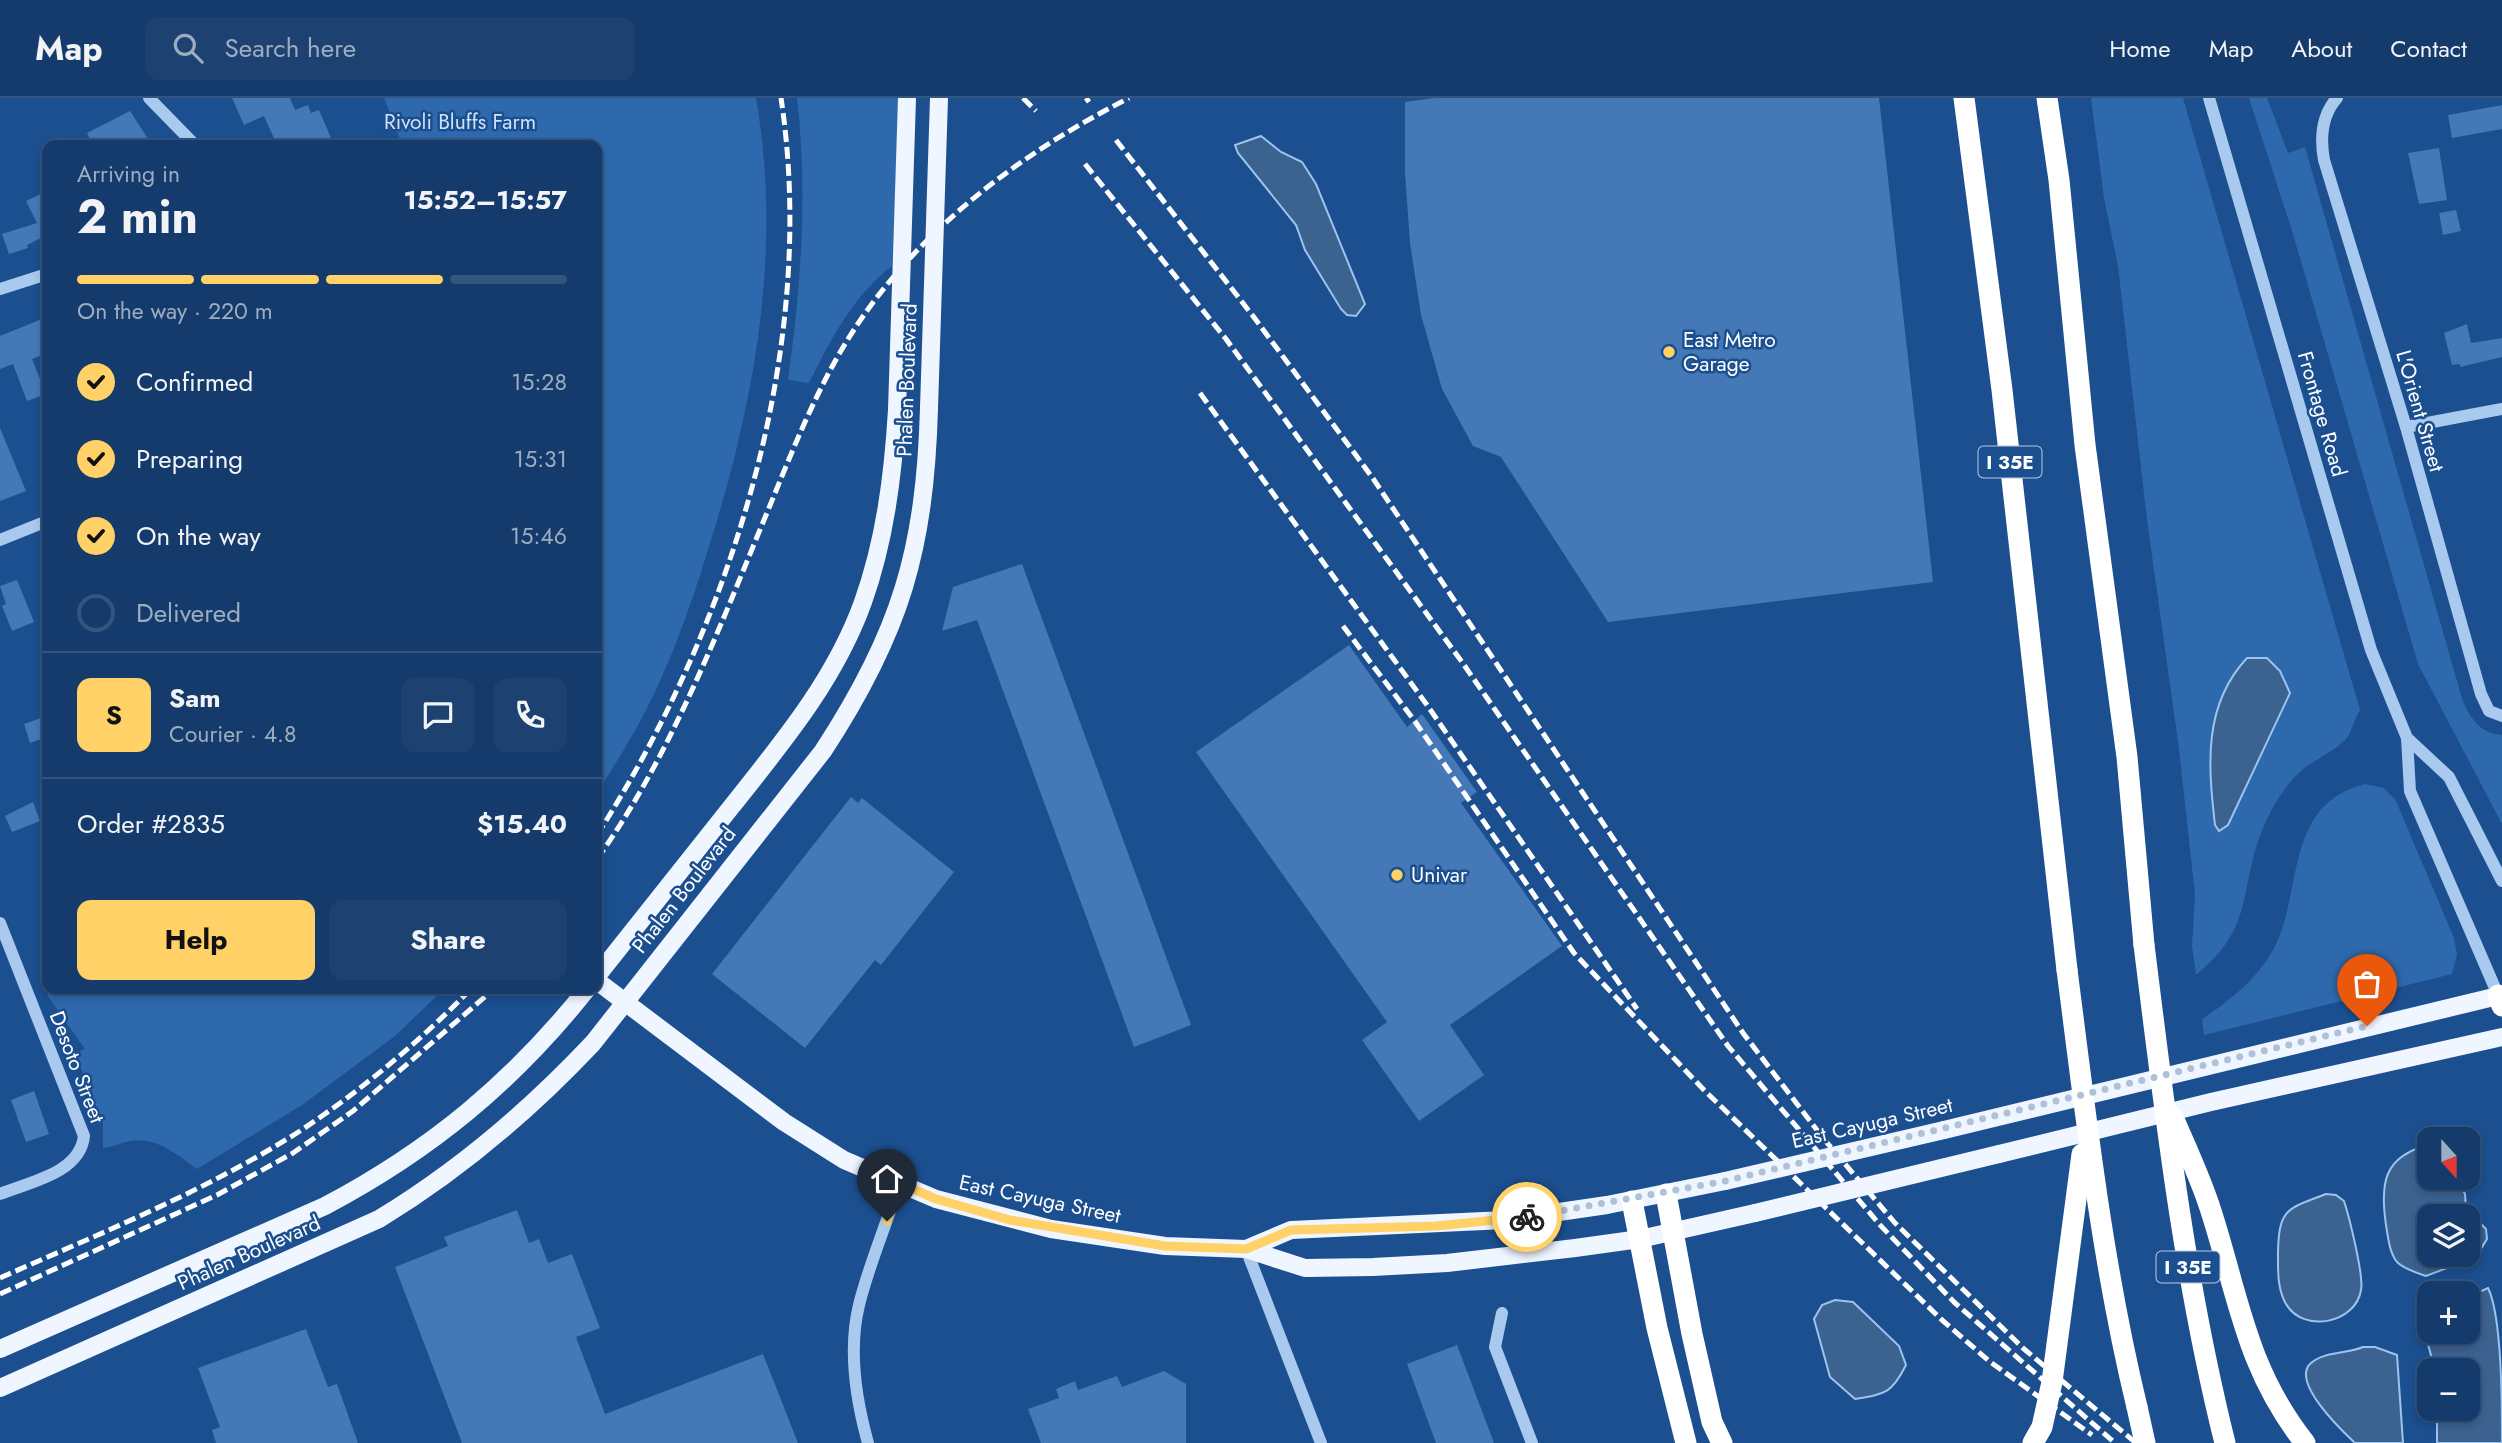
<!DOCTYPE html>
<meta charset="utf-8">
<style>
:root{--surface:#143b6b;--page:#1d4271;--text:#f1f3f6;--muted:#9dadc1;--line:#33557e;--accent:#ffd166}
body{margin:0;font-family:Jost,sans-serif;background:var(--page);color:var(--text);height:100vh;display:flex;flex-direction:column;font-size:26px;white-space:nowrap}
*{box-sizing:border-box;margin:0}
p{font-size:23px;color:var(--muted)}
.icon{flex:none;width:38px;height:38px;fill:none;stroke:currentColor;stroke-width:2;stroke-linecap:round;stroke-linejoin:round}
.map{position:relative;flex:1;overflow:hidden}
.details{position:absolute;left:42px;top:42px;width:560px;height:854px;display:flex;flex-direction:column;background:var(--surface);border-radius:14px;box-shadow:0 4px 10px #0003,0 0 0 2px var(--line)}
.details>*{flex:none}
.needle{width:46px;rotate:159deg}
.tools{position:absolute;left:2417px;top:1029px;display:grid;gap:14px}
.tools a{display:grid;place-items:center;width:63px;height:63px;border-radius:14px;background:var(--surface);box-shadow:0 4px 10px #0003,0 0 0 2px var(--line);font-size:35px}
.pin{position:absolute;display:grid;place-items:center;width:60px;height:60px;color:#fff;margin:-72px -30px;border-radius:50% 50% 50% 0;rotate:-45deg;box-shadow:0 0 7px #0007}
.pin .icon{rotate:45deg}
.courier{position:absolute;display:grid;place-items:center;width:70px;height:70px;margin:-35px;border:5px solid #ffd166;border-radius:50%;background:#fff;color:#222;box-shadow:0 2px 9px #0007}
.head em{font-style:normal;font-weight:700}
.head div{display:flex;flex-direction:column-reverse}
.head{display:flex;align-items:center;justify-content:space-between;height:119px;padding:0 35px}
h1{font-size:46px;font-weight:700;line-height:52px}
.bar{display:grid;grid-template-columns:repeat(4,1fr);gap:10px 7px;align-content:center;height:84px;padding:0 35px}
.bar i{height:9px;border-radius:5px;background:var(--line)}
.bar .selected{background:var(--accent)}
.bar p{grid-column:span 4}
.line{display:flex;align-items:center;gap:18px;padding:0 35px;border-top:2px solid var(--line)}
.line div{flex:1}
.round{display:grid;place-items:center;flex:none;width:74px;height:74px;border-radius:14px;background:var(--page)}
ol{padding:0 35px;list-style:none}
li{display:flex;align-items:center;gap:21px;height:77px}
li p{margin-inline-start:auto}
li .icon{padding:7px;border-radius:50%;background:var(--accent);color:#111;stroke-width:4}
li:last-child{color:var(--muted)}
li i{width:38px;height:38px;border:4px solid var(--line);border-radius:50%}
.cta{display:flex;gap:14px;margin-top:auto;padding:14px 35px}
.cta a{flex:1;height:80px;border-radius:14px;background:var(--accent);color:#111;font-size:28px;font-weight:700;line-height:80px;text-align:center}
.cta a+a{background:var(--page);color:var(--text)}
header{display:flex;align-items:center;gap:42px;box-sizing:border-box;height:98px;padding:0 35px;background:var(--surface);border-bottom:2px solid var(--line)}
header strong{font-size:33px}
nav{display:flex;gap:38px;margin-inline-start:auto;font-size:24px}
.search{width:490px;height:63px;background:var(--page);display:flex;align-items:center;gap:18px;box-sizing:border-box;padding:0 24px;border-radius:14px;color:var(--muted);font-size:26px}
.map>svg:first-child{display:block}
.green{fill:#2e69ad;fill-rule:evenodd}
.water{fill:#3c6290;stroke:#9cc4f0;stroke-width:2;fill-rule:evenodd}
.building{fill:#4478b7}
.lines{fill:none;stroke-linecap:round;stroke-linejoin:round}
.minor{stroke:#a9c9ee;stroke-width:12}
.major{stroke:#f0f6ff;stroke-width:18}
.highway{stroke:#fff;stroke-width:21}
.rail{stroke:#fff;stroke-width:5;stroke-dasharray:12 5;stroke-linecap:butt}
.major-bridge{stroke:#f0f6ff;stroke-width:18}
.highway-bridge{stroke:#fff;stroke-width:21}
.done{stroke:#afc1d8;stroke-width:7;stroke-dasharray:0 12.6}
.route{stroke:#ffd166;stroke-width:9}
.poi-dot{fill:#ffd166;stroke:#1b4f8f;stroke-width:2.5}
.labels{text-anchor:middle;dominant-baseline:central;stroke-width:5;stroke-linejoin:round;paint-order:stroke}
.shield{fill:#1b4f8f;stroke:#bbcadd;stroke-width:2}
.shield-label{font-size:19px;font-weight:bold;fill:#fff}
.park-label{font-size:21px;fill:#cfe3fa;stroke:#1b4f8f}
.poi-label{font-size:21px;fill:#fff;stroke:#1b4f8f;text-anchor:start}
.street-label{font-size:21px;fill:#fff;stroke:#1b4f8f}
</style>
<header>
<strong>Map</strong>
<div class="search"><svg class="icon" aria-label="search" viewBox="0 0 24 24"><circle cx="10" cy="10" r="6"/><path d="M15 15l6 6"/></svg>Search here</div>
<nav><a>Home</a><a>Map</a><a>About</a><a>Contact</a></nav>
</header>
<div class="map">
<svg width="2502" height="1345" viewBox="0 0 2502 1345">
<rect width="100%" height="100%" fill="#1b4f8f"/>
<!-- green -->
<g class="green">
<path d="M 384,0 L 756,0 C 783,154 754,308 707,455 C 690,510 670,567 643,618 C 629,645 612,670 597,696 L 597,47 L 402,47 Z"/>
<path d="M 797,0 L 899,0 L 892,168 C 853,198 831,241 809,285 L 788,282 C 801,188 808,95 797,0 Z"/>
<path d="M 2091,0 L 2183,0 L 2360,612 C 2355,620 2353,629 2349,637 C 2339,652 2316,660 2302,672 C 2286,686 2271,710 2263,730 C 2237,793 2257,827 2196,877 L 2192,848 L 2195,797 L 2179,651 L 2147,422 L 2118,168 L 2104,100 ZM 2289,595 L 2228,727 L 2219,733 Z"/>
<path d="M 2249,0 L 2267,0 L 2288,55 L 2305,49 L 2463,604 C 2472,622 2480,635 2502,637 L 2502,726 L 2418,566 L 2293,136 Z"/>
<path d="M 2365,686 L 2384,690 L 2396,703 L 2454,840 L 2457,857 L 2452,876 L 2204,937 L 2202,921 C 2231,902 2257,881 2274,850 C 2304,793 2283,707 2365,686 Z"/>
<path d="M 62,891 L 444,891 L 395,938 L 302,1007 L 197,1071 C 178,1057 156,1038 130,1043 C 121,1045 112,1049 103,1050 L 103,1025 L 75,955 L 85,951 L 47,897 Z"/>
</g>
<!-- water -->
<g class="water">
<polygon points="1261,38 1281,54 1302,64 1316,86 1365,206 1356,218 1347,217 1341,211 1305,152 1296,127 1238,55 1235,47"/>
<path d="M 2247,560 L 2267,560 L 2280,573 L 2290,595 L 2228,727 L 2219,733 L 2215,727 C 2208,667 2203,607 2247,560 Z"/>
<path d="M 2429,1047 L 2429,1080 L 2458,1080 L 2465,1096 L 2466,1111 L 2486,1131 L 2487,1141 L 2476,1159 L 2426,1178 C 2417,1175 2404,1171 2397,1164 C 2389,1154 2388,1138 2386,1127 C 2380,1086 2383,1058 2429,1047 ZM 2429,1118 L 2468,1118 L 2468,1157 L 2429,1157 Z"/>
<path d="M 2326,1096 L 2336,1097 L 2344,1103 C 2349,1118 2364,1178 2361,1192 C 2356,1225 2304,1236 2286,1206 C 2277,1191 2278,1171 2278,1154 C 2279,1110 2287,1111 2326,1096 Z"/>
<path d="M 2488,1190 C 2502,1218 2502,1307 2502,1345 L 2437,1345 L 2437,1311 L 2468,1311 L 2468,1272 L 2435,1272 L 2423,1228 L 2425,1217 L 2429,1215 L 2429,1234 L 2468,1234 L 2468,1199 Z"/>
<path d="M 1835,1202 L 1853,1204 L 1899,1248 L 1906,1267 C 1892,1295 1886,1296 1855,1301 L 1830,1279 L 1814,1221 L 1822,1207 Z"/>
<path d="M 2363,1249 L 2375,1249 L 2397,1257 L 2403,1345 L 2355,1345 C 2341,1332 2290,1283 2311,1265 C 2325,1253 2347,1256 2363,1249 Z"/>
</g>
<!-- building -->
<g class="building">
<polygon points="232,0 290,0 295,12 308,7 311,15 319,12 334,47 277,47 264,18 244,27"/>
<polygon points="1434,0 1879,0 1933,484 1608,524 1501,359 1473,348 1442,291 1421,217 1410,145 1405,75 1405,4"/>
<polygon points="2502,7 2502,31 2452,40 2448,17"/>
<polygon points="130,13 152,47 93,47 87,35"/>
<polygon points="2439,50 2447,102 2419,106 2408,55"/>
<polygon points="47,93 47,146 43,139 27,147 28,150 9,156 2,136 37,125 26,103"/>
<polygon points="2456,112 2461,133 2443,137 2439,115"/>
<polygon points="47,219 47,255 32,261 46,296 27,303 13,266 0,271 0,238"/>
<polygon points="2467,226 2471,245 2502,240 2502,259 2460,269 2460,266 2452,267 2444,235"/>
<polygon points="0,330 26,393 0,403"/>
<polygon points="1022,466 1191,927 1134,949 977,522 942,533 953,489"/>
<polygon points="17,482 34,524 12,533 2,508 6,506 0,488"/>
<polygon points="1349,547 1407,629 1422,616 1477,694 1461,705 1562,848 1450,927 1484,977 1419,1023 1362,942 1387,924 1196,654"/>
<polygon points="44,619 47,639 30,645 24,626"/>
<polygon points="851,699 858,705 862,700 954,774 881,867 875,862 805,950 712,876"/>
<polygon points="33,704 40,723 12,734 5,718"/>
<polygon points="34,993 49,1036 26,1044 11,1002"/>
<polygon points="517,1112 529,1145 539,1141 548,1165 572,1156 600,1230 576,1239 605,1316 763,1256 798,1345 462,1345 395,1169 448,1148 444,1139"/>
<polygon points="306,1231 328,1289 337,1286 358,1345 216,1345 212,1332 220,1329 198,1270"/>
<polygon points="1457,1247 1494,1345 1436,1345 1407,1266"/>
<polygon points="1164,1273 1186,1286 1186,1345 1041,1345 1028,1311 1059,1300 1056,1291 1075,1283 1078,1292 1117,1278 1122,1289"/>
</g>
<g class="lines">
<!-- minor -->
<g class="minor">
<polyline points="149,0 195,47"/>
<polyline points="2209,0 2371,552 2407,640 2410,693 2498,897"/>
<path d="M 2337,0 C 2321,18 2320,40 2324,62 L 2406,329 L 2481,596 L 2489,613 L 2502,618"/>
<polyline points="0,191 47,176"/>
<polyline points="2406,329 2502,311"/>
<polyline points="0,442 47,423"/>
<polyline points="2407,640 2449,679 2502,783"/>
<path d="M 0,825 L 84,1038 C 80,1075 30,1084 0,1096"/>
<polyline points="1246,1151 1321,1345"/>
<polyline points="1502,1215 1495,1249 1532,1345"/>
<path d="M 868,1345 C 856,1302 848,1252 859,1207 C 869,1166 887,1126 899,1085"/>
</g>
<!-- major -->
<g class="major">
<path d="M 597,878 C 642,822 687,765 732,708 C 782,645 835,582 863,504 C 885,442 893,378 897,312"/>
<polyline points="597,883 784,1024 844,1062 936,1101 1051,1131 1165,1148 1246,1151 1305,1170 1373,1169 1447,1165 1575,1150 1640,1141 1755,1115"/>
<polyline points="1944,1032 2502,897"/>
<polyline points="1999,1056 2211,1004 2502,939"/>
<polyline points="1246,1151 1291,1132 1505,1122 1607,1107 1725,1083"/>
<path d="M 0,1251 L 325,1108 C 431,1052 513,984 587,891"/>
<path d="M 0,1290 L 379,1121 C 460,1072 528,1014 593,945 L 823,653 C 901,534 925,451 929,310"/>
</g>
<!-- highway -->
<g class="highway">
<polyline points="1964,0 2002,292 2067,872"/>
<polyline points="2047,0 2059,82 2085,347 2127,659 2144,847"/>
<polyline points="2498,897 2502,908"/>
<polyline points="1666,1096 1692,1236 1712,1324 1722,1345"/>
<polyline points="1632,1103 1657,1230 1686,1345"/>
<polyline points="2137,1309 2145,1345"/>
</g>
<!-- rail -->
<g class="rail">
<polyline points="1023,0 1036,13"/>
<polyline points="1086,0 1089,4"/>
<polyline points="1116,42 1253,218 1372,379 1743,935 1823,1040 1895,1125 2024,1251 2136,1345"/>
<polyline points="1085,66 1226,241 1462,564 1728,948 1880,1127 1954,1204 2115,1345"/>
<polyline points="1200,295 1427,607 1637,911"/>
<polyline points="1343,528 1414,622 1574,855 1704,992 1942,1222 1989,1263 2092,1337"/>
<path d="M 597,737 C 731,528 819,250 781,0"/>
<path d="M 597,761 C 672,657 722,523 771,405 C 793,351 815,296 845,246 C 911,137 1017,57 1129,0"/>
<path d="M 0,1180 C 101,1135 206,1093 300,1033 C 362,992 419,944 471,891"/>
<polyline points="0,1196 217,1097 293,1055 353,1013 494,891"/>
</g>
<!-- major-bridge -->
<g class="major-bridge">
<polyline points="929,310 939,0"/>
<polyline points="897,312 907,0"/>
<polyline points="1725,1083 1944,1032"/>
<polyline points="1755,1115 1999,1056"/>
</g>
<!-- highway-bridge -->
<g class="highway-bridge">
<path d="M 2144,847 C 2165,1015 2184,1181 2225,1345"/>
<path d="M 2067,872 C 2086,1019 2102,1165 2137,1309"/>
<path d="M 2173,1019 C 2186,1050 2201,1081 2211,1113 C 2239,1200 2246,1270 2305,1345"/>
<polyline points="2033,1345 2042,1329 2052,1284 2082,1056"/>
</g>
</g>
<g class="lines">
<!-- done -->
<polyline class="done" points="1527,1119 1725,1083 2367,928"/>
<!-- route -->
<polyline class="route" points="887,1123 899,1085 936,1101 1010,1122 1165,1148 1246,1151 1291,1132 1436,1128 1527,1119"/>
</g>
<!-- markers -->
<g class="poi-dot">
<circle cx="1669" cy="254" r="7"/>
<circle cx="1397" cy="777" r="7"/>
</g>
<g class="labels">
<!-- shield labels -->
<g class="shield">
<rect x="1978.5" y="348.5" width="63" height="31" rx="5"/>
<rect x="2156.5" y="1153.5" width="63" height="31" rx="5"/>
</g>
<g class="shield-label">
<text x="2010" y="364">I 35E</text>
<text x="2188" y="1169">I 35E</text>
</g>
<!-- park labels -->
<g class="park-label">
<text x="460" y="24">Rivoli Bluffs Farm</text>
</g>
<!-- poi labels -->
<g class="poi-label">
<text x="1683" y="242">East Metro<tspan x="1683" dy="24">Garage</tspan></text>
<text x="1411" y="777">Univar</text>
</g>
<!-- street labels -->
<g class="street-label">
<text transform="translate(907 282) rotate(-88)">Phalen Boulevard</text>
<text transform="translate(2420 313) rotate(74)">L'Orient Street</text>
<text transform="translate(2322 316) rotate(74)">Frontage Road</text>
<text transform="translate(684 792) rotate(-52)">Phalen Boulevard</text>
<text transform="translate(77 969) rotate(69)">Desoto Street</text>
<text transform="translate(1872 1025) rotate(-13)">East Cayuga Street</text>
<text transform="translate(1040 1101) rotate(12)">East Cayuga Street</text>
<text transform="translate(249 1155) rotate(-24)">Phalen Boulevard</text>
</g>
</g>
</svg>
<div class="tools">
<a><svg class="needle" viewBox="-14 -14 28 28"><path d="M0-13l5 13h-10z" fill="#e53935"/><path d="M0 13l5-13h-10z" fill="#9dadc1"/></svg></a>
<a><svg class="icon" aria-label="layers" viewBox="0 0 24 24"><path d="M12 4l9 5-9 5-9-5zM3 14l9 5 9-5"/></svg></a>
<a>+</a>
<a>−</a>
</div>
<div class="pin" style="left:2367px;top:928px;background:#ea580c"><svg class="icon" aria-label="bag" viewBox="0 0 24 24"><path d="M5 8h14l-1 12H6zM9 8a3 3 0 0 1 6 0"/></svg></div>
<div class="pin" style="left:887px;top:1123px;background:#1f2937"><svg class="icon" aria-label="home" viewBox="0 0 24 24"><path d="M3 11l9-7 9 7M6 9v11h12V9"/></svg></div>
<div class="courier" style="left:1527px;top:1119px"><svg class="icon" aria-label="bike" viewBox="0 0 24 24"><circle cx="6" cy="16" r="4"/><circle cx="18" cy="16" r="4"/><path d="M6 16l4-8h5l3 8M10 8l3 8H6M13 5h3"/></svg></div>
<section class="details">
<div class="head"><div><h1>2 min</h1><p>Arriving in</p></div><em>15:52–15:57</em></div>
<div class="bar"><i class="selected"></i><i class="selected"></i><i class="selected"></i><i></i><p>On the way · 220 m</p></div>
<ol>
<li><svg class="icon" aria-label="check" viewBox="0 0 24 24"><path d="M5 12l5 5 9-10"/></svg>Confirmed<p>15:28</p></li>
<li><svg class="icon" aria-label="check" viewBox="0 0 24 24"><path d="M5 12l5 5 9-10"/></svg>Preparing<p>15:31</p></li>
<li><svg class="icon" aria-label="check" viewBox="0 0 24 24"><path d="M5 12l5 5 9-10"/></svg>On the way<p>15:46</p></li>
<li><i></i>Delivered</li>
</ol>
<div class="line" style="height:126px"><b class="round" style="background:var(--accent);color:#111">S</b><div><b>Sam</b><p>Courier · 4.8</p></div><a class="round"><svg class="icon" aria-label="chat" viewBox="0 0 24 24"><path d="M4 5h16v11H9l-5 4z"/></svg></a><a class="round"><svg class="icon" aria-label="phone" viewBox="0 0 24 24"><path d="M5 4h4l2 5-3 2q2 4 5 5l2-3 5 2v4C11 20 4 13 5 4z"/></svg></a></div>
<div class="line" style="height:91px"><div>Order #2835</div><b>$15.40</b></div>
<div class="cta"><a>Help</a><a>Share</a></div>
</section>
</div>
